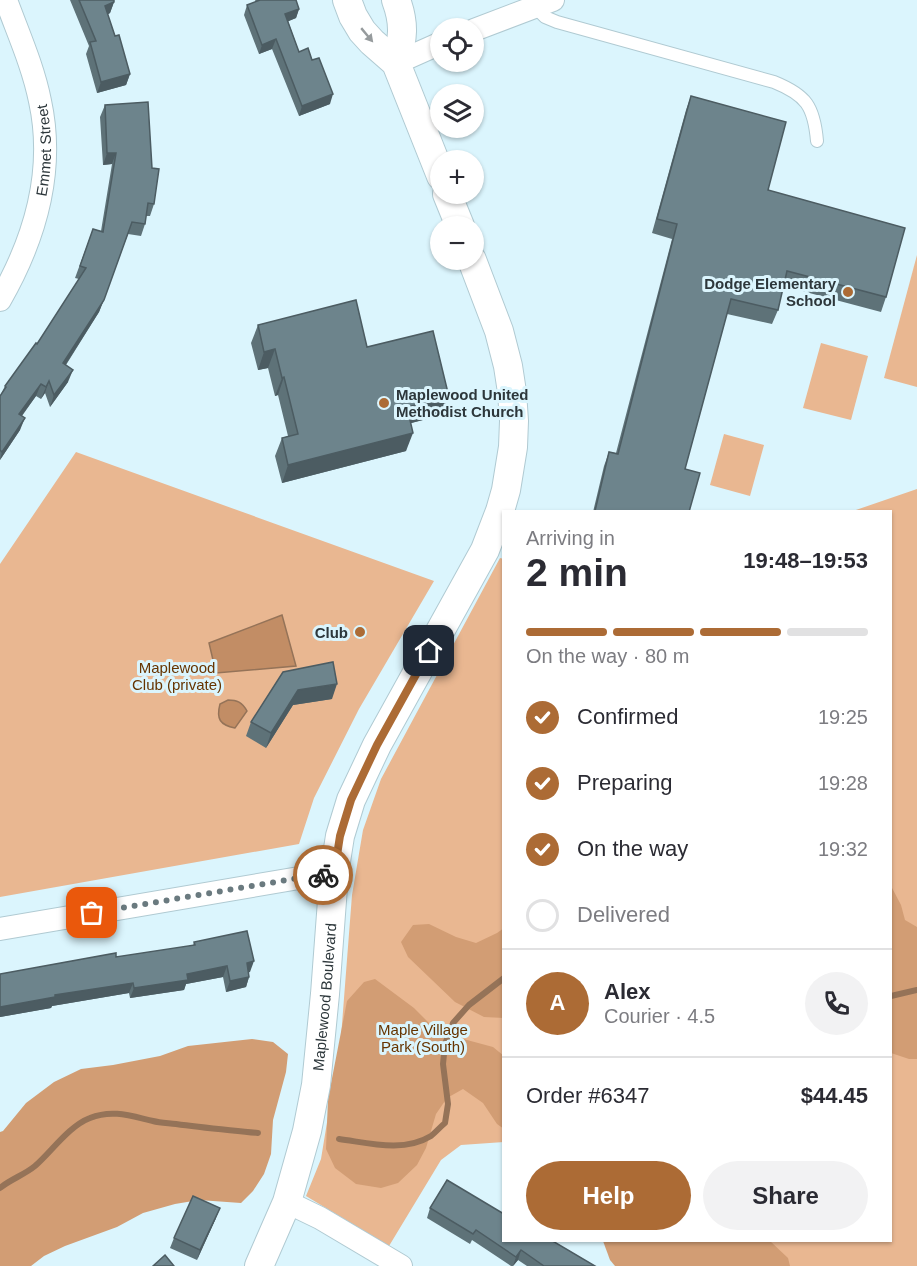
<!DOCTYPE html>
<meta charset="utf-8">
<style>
:root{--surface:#fff;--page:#f2f2f3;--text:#2b2b33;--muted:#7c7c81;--line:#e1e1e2;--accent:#ac6b35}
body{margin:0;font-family:Helvetica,sans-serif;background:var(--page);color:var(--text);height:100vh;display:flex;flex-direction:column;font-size:22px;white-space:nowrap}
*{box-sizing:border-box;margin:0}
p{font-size:20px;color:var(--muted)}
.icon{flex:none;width:33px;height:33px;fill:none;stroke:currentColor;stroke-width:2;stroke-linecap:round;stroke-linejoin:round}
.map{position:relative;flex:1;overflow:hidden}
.drawer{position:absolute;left:502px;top:510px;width:390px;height:732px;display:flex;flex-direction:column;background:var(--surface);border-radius:0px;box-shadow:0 2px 4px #0004}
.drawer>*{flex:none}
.controls{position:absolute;left:430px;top:18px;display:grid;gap:12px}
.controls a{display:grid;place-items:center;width:54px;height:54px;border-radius:50%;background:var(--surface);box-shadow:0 2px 4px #0004;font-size:30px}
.pin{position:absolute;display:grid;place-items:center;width:51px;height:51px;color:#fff;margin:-26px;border-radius:12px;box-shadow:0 3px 9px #0006}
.courier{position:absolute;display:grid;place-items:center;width:60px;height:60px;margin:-30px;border:4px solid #ac6b35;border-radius:50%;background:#fff;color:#222;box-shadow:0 2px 8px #0007}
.head em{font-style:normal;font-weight:700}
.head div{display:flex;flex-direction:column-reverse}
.head{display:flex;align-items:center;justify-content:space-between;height:102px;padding:0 24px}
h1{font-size:39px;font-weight:700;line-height:45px}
.bar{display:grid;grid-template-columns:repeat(4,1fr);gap:9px 6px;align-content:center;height:72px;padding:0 24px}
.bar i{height:8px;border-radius:4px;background:var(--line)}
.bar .on{background:var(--accent)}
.bar p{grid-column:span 4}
.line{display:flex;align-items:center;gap:15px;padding:0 24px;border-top:2px solid var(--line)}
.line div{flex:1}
.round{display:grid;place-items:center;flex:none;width:63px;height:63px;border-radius:32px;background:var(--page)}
ol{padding:0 24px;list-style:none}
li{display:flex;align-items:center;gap:18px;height:66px}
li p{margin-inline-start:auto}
li .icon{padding:6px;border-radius:50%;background:var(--accent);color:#fff;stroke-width:4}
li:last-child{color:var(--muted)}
li i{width:33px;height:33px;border:3px solid var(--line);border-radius:50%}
.button{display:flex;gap:12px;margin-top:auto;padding:12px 24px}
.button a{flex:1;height:69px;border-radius:36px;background:var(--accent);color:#fff;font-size:24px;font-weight:700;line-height:69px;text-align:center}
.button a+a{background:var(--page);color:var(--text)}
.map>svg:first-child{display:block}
.green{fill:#e9b791}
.forest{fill:#d29d74}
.water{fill:#c28d65;stroke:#957358;stroke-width:1.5}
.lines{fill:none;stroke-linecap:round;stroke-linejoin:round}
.stream{stroke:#957358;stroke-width:6}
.service-casing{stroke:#b0cad2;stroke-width:14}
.minor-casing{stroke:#b0cad2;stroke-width:24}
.tertiary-casing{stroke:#b0cad2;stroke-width:30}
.service{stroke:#fff;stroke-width:12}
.minor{stroke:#fff;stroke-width:22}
.tertiary{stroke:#fff;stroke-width:28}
.wall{fill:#5e7278}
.shaded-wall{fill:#4c5c62}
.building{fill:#6d848c;stroke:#4c5c62;stroke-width:1.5}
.oneway{fill:#969b9d}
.done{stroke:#6a7a7f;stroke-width:6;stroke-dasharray:0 10.8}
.route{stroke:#ac6b35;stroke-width:8}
.poi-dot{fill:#ac6b35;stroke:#dbf5fd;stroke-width:2}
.labels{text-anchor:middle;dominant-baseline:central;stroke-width:6;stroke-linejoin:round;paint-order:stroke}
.street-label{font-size:15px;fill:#2d373b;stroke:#dbf5fd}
.poi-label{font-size:15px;font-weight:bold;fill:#2d373b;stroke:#dbf5fd;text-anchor:end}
.park-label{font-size:15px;fill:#663400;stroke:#dbf5fd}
</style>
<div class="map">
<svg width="917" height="1266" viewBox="0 0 917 1266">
<rect width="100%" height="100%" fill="#dbf5fd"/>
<!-- green -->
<g class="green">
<polygon points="917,255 917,387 884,378"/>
<polygon points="821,343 868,356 851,420 803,408"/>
<polygon points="724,434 764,445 750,496 710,485"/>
<polygon points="76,452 434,581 359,709 314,798 299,844 0,897 0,564"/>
<polygon points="917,489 917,1266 686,1266 651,1241 891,1240 891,512 853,511"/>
<polygon points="500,558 504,559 504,1142 461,1145 441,1160 389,1246 306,1196 321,1159 341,1037 352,895 363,830 381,779"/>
</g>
<!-- forest -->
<g class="forest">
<polygon points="891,886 901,905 905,920 917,927 917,1059 909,1059 891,1053"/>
<polygon points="429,924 456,937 476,943 497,933 504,928 504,1018 484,1017 455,1002 408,957 401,942 413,925"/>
<polygon points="375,979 414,1008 434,1028 467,1040 493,1047 504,1056 504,1129 497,1124 483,1103 463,1089 447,1098 436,1114 426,1148 417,1165 398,1183 381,1188 356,1184 335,1168 326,1149 328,1099 347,1001 364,982"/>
<polygon points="252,1039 273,1042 288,1054 286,1072 273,1120 271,1154 264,1174 253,1191 241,1203 199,1200 175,1204 143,1213 117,1227 65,1246 44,1256 31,1266 0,1266 0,1132 3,1131 26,1103 54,1082 81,1069 113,1065 160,1056 188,1046"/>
<polygon points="603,1241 770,1241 788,1258 790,1266 615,1266 610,1260"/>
</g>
<!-- water -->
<g class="water">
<polygon points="282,615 296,666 216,673 209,643"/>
<path d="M 228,700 C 237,700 242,702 247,711 L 235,728 C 220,725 216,719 220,704 Z"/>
</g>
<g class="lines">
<!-- stream -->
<g class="stream">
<polyline points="891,996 917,990"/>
<path d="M 339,1139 C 369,1143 403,1153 431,1136 C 436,1132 440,1127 445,1123 L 448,1104 L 443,1064 L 445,1044 L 453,1023 L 469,1005 L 504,978"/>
<path d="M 0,1188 C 11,1179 24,1175 35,1166 C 52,1151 69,1126 90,1118 C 112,1109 131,1116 153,1121 C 160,1123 168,1123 176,1124 C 203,1128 231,1130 258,1133"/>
</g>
<defs>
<path id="service" d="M 535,7 L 545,17 L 557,22 L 774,82 C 806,95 814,106 817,141"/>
<g id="minor">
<polyline points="474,30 553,0"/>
<polyline points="396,63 441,43"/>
<path id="s1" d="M 0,300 C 35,239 55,170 40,101 C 33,66 18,33 6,0"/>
<polyline points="0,929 299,878 334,874"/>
<polyline points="287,1202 320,1218 401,1266"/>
</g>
<g id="tertiary">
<polyline points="347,0 353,16 362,31 372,42 396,63 441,176"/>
<path d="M 396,0 C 405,24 403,39 396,63"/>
<polyline points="447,194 460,226"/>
<path id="s2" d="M 259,1266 L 287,1202 L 307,1131 L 316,1085 L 325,994 L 334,874 L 340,836 L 351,800 L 377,745 L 485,550 L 500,511 L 506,490 L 513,447 L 514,421 L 512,392 L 508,366 L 499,331 L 472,260"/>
</g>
</defs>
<!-- service casing -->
<use href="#service" class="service-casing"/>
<!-- minor casing -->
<use href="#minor" class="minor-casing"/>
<!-- tertiary casing -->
<use href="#tertiary" class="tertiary-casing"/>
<!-- service -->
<use href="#service" class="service"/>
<!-- minor -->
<use href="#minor" class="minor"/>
<!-- tertiary -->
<use href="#tertiary" class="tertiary"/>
</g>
<!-- wall -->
<g class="wall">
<polygon points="70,0 114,0 114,2 110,13 107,15 115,36 130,74 126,85 97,93 86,54 89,46"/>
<polygon points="255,0 296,0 299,9 296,18 288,21 299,52 330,104 299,116 272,49 259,54 244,15 247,5 256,2"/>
<polygon points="691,96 768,190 886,297 881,312 783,286 778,310 772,324 727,314 685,469 689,512 593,512 604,466 609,452 616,453 672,239 652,233 686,110"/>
<polygon points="105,105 154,204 150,216 146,216 145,224 141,236 128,234 99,312 66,365 68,382 50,407 45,393 41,399 36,396 22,416 20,430 0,460 0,396 5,386 37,344 79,279 75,278 93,229 101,231 112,164 103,165 100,117"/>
<polygon points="258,325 367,347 449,397 442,415 411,423 406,451 282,483 275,456 282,438 288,436 278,395 275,396 268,368 258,370 251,343"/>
<polygon points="283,672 332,699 293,705 266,748 246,736 251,722"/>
<polygon points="194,942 250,972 249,972 249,977 246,987 226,992 223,977 186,984 184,990 130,998 129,993 52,1006 51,1008 0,1017 0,974 193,946"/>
<polygon points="430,1208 504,1214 595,1266 527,1266 518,1260 513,1266 511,1266 472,1240 470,1244 427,1218"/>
<polygon points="216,1218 197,1260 170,1248 174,1238"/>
</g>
<!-- shaded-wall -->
<g class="shaded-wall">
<polygon points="114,2 110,13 100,18 105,6"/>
<polygon points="299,9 296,18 282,24 285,14"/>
<polygon points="276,39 272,49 259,54 262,45"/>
<polygon points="130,74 126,85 97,93 101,82"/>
<polygon points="333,94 330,104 299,116 302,106"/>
<polygon points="107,153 116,153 112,164 103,165"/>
<polygon points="104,300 99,312 59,375 63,363"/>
<polygon points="275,349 268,368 258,370 264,352"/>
<polygon points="73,370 68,382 50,407 54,395"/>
<polygon points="284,377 278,395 275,396 282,378"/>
<polygon points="49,381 45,393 41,399 46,387"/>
<polygon points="41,384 36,396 14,426 19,414"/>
<polygon points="449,397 442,415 400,426 407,407"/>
<polygon points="25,418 20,430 0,460 2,452"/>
<polygon points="413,433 406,451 282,483 288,465"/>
<polygon points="337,684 332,699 293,705 266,748 271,733 298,690"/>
<polygon points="254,961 250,972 243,974 247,963"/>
<polygon points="227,966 223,977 186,984 184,990 130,998 134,988 187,974"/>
<polygon points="249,977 246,987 226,992 230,981"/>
<polygon points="133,983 129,993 52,1006 51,1008 0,1017 0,1007 55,995"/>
<polygon points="220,1208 216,1218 197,1260 200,1250"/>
<polygon points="521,1250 518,1260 513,1266 516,1257"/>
</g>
<!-- building -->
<g class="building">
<polygon points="79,0 114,0 114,2 105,6 115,36 119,35 130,74 101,82 90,42 96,41"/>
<polygon points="260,0 296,0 299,9 285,14 299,52 308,48 312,60 319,58 333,94 302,106 276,39 262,45 247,5"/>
<polygon points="691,96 786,122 768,190 905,228 886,297 787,271 778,310 731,299 685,469 700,473 689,512 596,512 595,511 609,452 618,454 677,224 657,219"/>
<polygon points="148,102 152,168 159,169 154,204 148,203 145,224 132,222 104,300 63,363 73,370 54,395 49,381 46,387 41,384 19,414 25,418 2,452 0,450 0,396 6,387 5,386 36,343 37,344 86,268 80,266 93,229 103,232 116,153 107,153 105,105"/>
<polygon points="356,300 367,347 433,331 449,397 407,407 413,433 288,465 282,438 298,434 284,377 282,378 275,349 264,352 258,325"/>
<polygon points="333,662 337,684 298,690 271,733 251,722 283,672"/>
<polygon points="247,931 254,961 247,963 249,977 230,981 227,966 187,974 188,980 134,988 133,983 55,995 55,997 0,1007 0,974 116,953 116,957 195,945 194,942"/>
<polygon points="447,1180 504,1214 504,1240 551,1240 595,1266 544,1266 521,1250 516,1257 476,1230 473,1234 430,1208"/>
<polygon points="193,1196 220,1208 200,1250 174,1238"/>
<polygon points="165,1255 174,1266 153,1266"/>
</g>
<!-- one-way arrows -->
<defs><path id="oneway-solid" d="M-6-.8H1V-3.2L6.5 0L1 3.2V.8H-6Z" transform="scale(1.5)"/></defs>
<use class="oneway" href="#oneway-solid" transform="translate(367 35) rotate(50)"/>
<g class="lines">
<!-- done -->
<polyline class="done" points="92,913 299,878 323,875"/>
<!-- route -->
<polyline class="route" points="323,875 334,874 340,836 351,800 377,745 429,651"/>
</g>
<!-- markers -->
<g class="poi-dot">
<circle cx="848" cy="292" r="6"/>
<circle cx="384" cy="403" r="6"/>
<circle cx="360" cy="632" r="6"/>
</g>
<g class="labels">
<!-- street labels -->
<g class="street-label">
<text stroke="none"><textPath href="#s1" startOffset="158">Emmet Street</textPath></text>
<text stroke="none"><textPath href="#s2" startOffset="279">Maplewood Boulevard</textPath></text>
</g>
<!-- poi labels -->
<g class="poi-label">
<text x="836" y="283">Dodge Elementary<tspan x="836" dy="17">School</tspan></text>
<text x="396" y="394" text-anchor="start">Maplewood United<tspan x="396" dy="17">Methodist Church</tspan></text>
<text x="348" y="632">Club</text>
</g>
<!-- park labels -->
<g class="park-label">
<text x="177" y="667">Maplewood<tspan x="177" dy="17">Club (private)</tspan></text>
<text x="423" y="1029">Maple Village<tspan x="423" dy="17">Park (South)</tspan></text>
</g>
</g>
</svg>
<div class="controls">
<a><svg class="icon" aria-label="locate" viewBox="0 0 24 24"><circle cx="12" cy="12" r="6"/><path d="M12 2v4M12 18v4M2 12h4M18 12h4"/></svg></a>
<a><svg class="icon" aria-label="layers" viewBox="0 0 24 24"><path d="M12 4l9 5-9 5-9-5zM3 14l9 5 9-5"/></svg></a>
<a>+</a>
<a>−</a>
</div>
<div class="pin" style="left:92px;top:913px;background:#ea580c"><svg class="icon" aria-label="bag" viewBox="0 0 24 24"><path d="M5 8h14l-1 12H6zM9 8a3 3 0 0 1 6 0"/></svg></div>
<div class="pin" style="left:429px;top:651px;background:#1f2937"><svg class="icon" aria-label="home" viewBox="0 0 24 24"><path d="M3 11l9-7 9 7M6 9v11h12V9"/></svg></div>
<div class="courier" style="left:323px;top:875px"><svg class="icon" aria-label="bike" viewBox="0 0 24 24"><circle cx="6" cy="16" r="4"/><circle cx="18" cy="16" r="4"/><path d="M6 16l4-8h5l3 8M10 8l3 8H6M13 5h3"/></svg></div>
<section class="drawer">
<div class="head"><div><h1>2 min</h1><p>Arriving in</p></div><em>19:48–19:53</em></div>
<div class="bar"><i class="on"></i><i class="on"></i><i class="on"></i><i></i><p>On the way · 80 m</p></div>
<ol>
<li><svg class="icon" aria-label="check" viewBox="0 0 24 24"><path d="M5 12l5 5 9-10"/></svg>Confirmed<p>19:25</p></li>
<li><svg class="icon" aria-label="check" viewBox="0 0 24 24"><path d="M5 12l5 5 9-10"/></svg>Preparing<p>19:28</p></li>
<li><svg class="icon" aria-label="check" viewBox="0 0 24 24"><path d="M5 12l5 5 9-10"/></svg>On the way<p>19:32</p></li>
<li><i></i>Delivered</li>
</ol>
<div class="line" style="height:108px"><b class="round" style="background:var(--accent);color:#fff">A</b><div><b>Alex</b><p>Courier · 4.5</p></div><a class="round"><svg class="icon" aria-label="phone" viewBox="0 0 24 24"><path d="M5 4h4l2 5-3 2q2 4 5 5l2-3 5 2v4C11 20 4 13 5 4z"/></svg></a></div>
<div class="line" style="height:78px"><div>Order #6347</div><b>$44.45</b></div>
<div class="button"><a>Help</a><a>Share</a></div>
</section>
</div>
